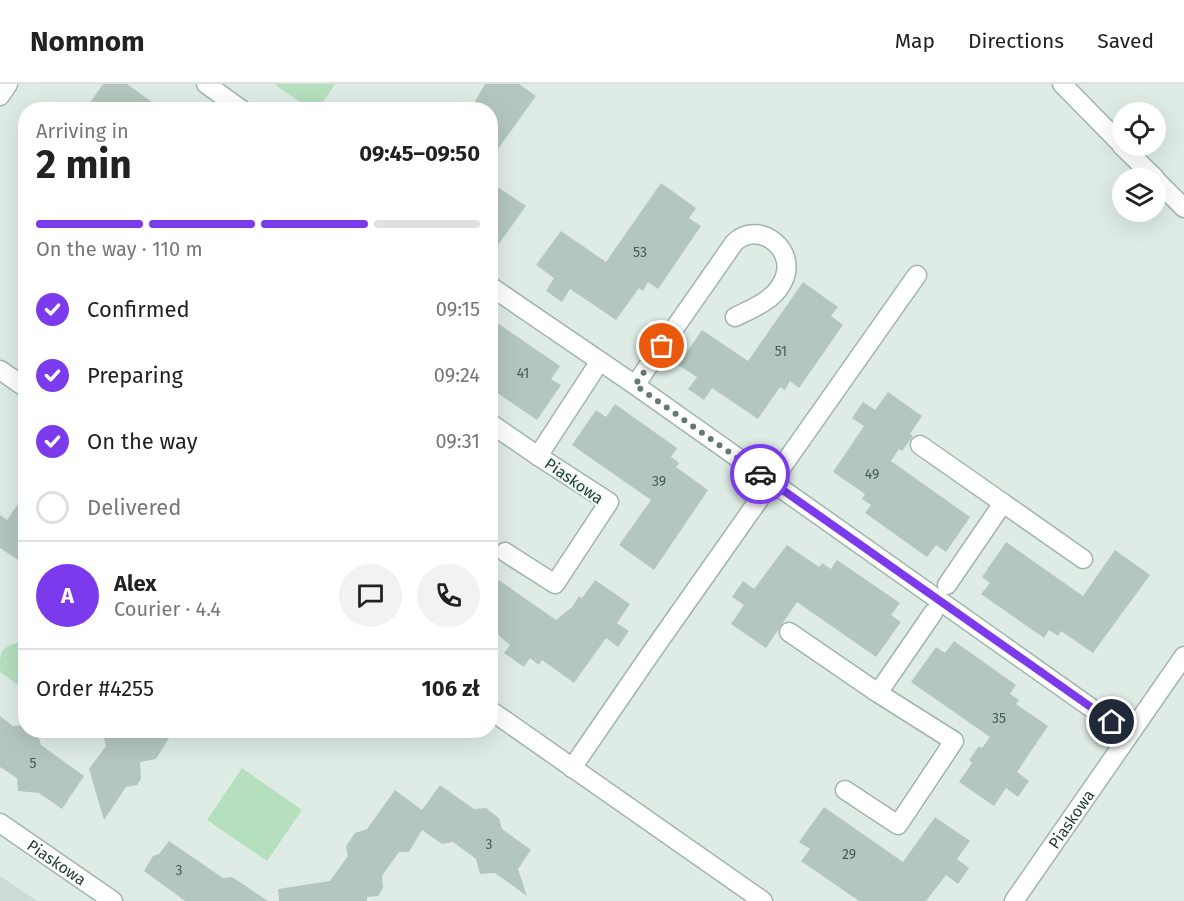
<!DOCTYPE html>
<meta charset="utf-8">
<style>
:root{--surface:#fff;--page:#f2f2f2;--text:#222;--muted:#767676;--line:#e0e0e0;--accent:#7c3aed}
body{margin:0;font-family:"Fira Sans",sans-serif;background:var(--page);color:var(--text);height:100vh;display:flex;flex-direction:column;font-size:22px;white-space:nowrap}
*{box-sizing:border-box;margin:0}
p{font-size:20px;color:var(--muted)}
.icon{flex:none;width:33px;height:33px;fill:none;stroke:currentColor;stroke-width:2;stroke-linecap:round;stroke-linejoin:round}
.map{position:relative;flex:1;overflow:hidden}
.side{position:absolute;left:18px;top:18px;width:480px;height:636px;display:flex;flex-direction:column;background:var(--surface);border-radius:24px;box-shadow:0 6px 24px #0002}
.side>*{flex:none}
.tools{position:absolute;left:1112px;top:18px;display:grid;gap:12px}
.tools a{display:grid;place-items:center;width:54px;height:54px;border-radius:50%;background:var(--surface);box-shadow:0 6px 24px #0002;font-size:30px}
.pin{position:absolute;display:grid;place-items:center;width:51px;height:51px;color:#fff;margin:-26px;border:3px solid #fff;border-radius:50%;box-shadow:0 2px 6px #0007}
.courier{position:absolute;display:grid;place-items:center;width:60px;height:60px;margin:-30px;border:4px solid #7c3aed;border-radius:50%;background:#fff;color:#222;box-shadow:0 2px 8px #0007}
.overview em{font-style:normal;font-weight:700}
.overview div{display:flex;flex-direction:column-reverse}
.overview{display:flex;align-items:center;justify-content:space-between;height:102px;padding:0 18px}
h1{font-size:39px;font-weight:700;line-height:45px}
.bar{display:grid;grid-template-columns:repeat(4,1fr);gap:9px 6px;align-content:center;height:72px;padding:0 18px}
.bar i{height:8px;border-radius:4px;background:var(--line)}
.bar .selected{background:var(--accent)}
.bar p{grid-column:span 4}
.line{display:flex;align-items:center;gap:15px;padding:0 18px;border-top:2px solid var(--line)}
.line div{flex:1}
.round{display:grid;place-items:center;flex:none;width:63px;height:63px;border-radius:32px;background:var(--page)}
ol{padding:0 18px;list-style:none}
li{display:flex;align-items:center;gap:18px;height:66px}
li p{margin-inline-start:auto}
li .icon{padding:6px;border-radius:50%;background:var(--accent);color:#fff;stroke-width:4}
li:last-child{color:var(--muted)}
li i{width:33px;height:33px;border:3px solid var(--line);border-radius:50%}
header{display:flex;align-items:center;gap:36px;box-sizing:border-box;height:84px;padding:0 30px;background:var(--surface);border-bottom:2px solid var(--line)}
header strong{font-size:28px}
nav{display:flex;gap:33px;margin-inline-start:auto;font-size:21px}
.map>svg:first-child{display:block}
.built{fill:#cddcd4}
.green{fill:#b5e0be}
.building{fill:#b4c7be}
.lines{fill:none;stroke-linecap:round;stroke-linejoin:round}
.minor-casing{stroke:#a1b4ad;stroke-width:21}
.minor{stroke:#fff;stroke-width:18}
.done{stroke:#627b72;stroke-width:6;stroke-dasharray:0 10.8}
.route{stroke:#7c3aed;stroke-width:8}
.labels{text-anchor:middle;dominant-baseline:central;stroke-width:4.5;stroke-linejoin:round;paint-order:stroke}
.number-label{font-size:14px;fill:#446056}
.street-label{font-size:16px;fill:#1e3e34;stroke:#f0f8f4}
</style>
<header>
<strong>Nomnom</strong>
<nav><a>Map</a><a>Directions</a><a>Saved</a></nav>
</header>
<div class="map">
<svg width="1184" height="817" viewBox="0 0 1184 817">
<rect width="100%" height="100%" fill="#dfece6"/>
<!-- built -->
<polygon class="built" points="0,792 37,817 0,817"/>
<!-- green -->
<g class="green">
<polygon points="276,0 335,0 318,25 311,25 275,1"/>
<path d="M 23,556 L 26,556 L 25,606 L 0,588 C 0,562 1,566 23,556 Z"/>
<polygon points="242,684 302,726 267,777 207,736"/>
</g>
<!-- building -->
<g class="building">
<polygon points="103,0 127,0 163,26 85,26"/>
<polygon points="485,0 519,0 536,12 490,76 490,26 470,26"/>
<polygon points="490,98 526,122 490,172"/>
<polygon points="661,99 696,124 689,134 701,142 658,205 648,198 643,207 639,204 616,236 570,205 562,218 546,207 554,194 536,181 561,147 606,178"/>
<polygon points="803,198 838,223 831,232 843,241 799,304 790,297 785,306 780,303 758,335 712,304 704,316 688,305 697,293 678,281 702,246 748,277"/>
<polygon points="490,234 560,282 551,295 561,301 537,336 490,304"/>
<polygon points="888,308 922,332 910,350 913,352 902,367 899,365 891,377 970,433 946,468 936,461 927,473 865,429 871,421 862,415 865,410 833,388 864,342 852,334 863,318 875,326"/>
<polygon points="615,320 677,364 671,373 679,379 676,383 708,406 654,486 619,461 651,416 572,361 596,326 606,333"/>
<polygon points="26,408 26,481 0,464 0,431 7,436"/>
<polygon points="1006,458 1083,512 1115,466 1150,491 1093,569 1061,547 1058,552 1049,546 1044,554 981,510 990,499 982,493"/>
<polygon points="787,461 819,483 822,479 831,485 837,476 900,519 891,531 901,538 876,573 797,518 766,564 731,540 744,521 732,513 743,497 754,505"/>
<polygon points="490,490 556,536 572,523 579,512 582,514 595,496 630,520 617,539 629,547 618,563 606,554 574,599 542,576 539,581 530,574 524,583 504,569 510,561 490,544"/>
<polygon points="954,557 1016,601 1010,610 1019,616 1016,620 1048,642 1017,688 1029,697 1018,713 1006,704 994,722 959,698 972,679 969,676 979,662 982,664 990,653 911,598 936,563 945,569"/>
<polygon points="0,632 13,642 24,641 26,646 31,646 38,651 41,661 84,692 62,725 39,709 18,707 17,694 0,683"/>
<polygon points="102,646 174,646 156,675 140,678 141,695 137,701 126,703 104,736 89,685 106,662"/>
<polygon points="440,701 474,725 486,724 499,734 502,745 531,766 518,785 527,812 495,789 480,790 476,775 453,758 442,760 422,746 409,768 399,768 382,792 383,804 378,812 367,813 367,817 279,817 278,805 330,797 348,772 346,762 355,749 367,745 395,706 422,726"/>
<polygon points="824,723 903,778 935,733 970,757 957,775 969,784 958,800 946,791 926,817 859,817 801,777 810,765 799,758"/>
<polygon points="169,757 223,794 232,793 268,817 185,817 144,787 153,772 159,770"/>
</g>
<g class="lines">
<defs>
<g id="minor">
<polyline points="206,0 242,26"/>
<polyline points="1062,0 1122,61"/>
<polyline points="0,12 8,0"/>
<polyline points="1122,62 1155,94"/>
<polyline points="1155,95 1184,124"/>
<polyline points="490,202 635,301 1128,650"/>
<polyline points="0,286 26,304"/>
<path d="M 635,301 L 734,159 C 758,134 802,167 781,201 C 772,217 751,225 735,233"/>
<polyline points="490,339 538,372"/>
<polyline points="920,361 1003,419 947,501"/>
<polyline points="1003,419 1083,475"/>
<polyline points="505,468 555,500 609,418 538,372 600,277"/>
<polyline points="789,548 878,609 933,529"/>
<polyline points="490,626 763,817"/>
<polyline points="572,684 651,569 917,191"/>
<polyline points="845,706 898,741 954,657 878,609"/>
<path id="s1" d="M 0,739 L 113,817"/>
<path id="s2" d="M 1014,817 L 1184,572"/>
</g>
</defs>
<!-- minor casing -->
<use href="#minor" class="minor-casing"/>
<!-- minor -->
<use href="#minor" class="minor"/>
</g>
<g class="lines">
<!-- done -->
<polyline class="done" points="662,262 635,301 760,390"/>
<!-- route -->
<polyline class="route" points="760,390 1112,638"/>
</g>
<g class="labels">
<!-- number labels -->
<g class="number-label">
<text x="640" y="168">53</text>
<text x="781" y="267">51</text>
<text x="523" y="289">41</text>
<text x="872" y="390">49</text>
<text x="659" y="397">39</text>
<text x="999" y="634">35</text>
<text x="33" y="679">5</text>
<text x="489" y="760">3</text>
<text x="849" y="770">29</text>
<text x="179" y="786">3</text>
</g>
<!-- street labels -->
<g class="street-label">
<text transform="translate(574 397) rotate(35)">Piaskowa</text>
<text stroke="none"><textPath href="#s2" startOffset="100">Piaskowa</textPath></text>
<text stroke="none"><textPath href="#s1" startOffset="69">Piaskowa</textPath></text>
</g>
</g>
</svg>
<div class="tools">
<a><svg class="icon" aria-label="locate" viewBox="0 0 24 24"><circle cx="12" cy="12" r="6"/><path d="M12 2v4M12 18v4M2 12h4M18 12h4"/></svg></a>
<a><svg class="icon" aria-label="layers" viewBox="0 0 24 24"><path d="M12 4l9 5-9 5-9-5zM3 14l9 5 9-5"/></svg></a>
</div>
<div class="pin" style="left:662px;top:262px;background:#ea580c"><svg class="icon" aria-label="bag" viewBox="0 0 24 24"><path d="M5 8h14l-1 12H6zM9 8a3 3 0 0 1 6 0"/></svg></div>
<div class="pin" style="left:1112px;top:638px;background:#1f2937"><svg class="icon" aria-label="home" viewBox="0 0 24 24"><path d="M3 11l9-7 9 7M6 9v11h12V9"/></svg></div>
<div class="courier" style="left:760px;top:390px"><svg class="icon" aria-label="car" viewBox="0 0 24 24"><path d="M5 17H2v-5l4-1 3-4h7l3 4 3 1v5h-3M9 17h6M6 11h13"/><circle cx="7" cy="17" r="2"/><circle cx="17" cy="17" r="2"/></svg></div>
<section class="side">
<div class="overview"><div><h1>2 min</h1><p>Arriving in</p></div><em>09:45–09:50</em></div>
<div class="bar"><i class="selected"></i><i class="selected"></i><i class="selected"></i><i></i><p>On the way · 110 m</p></div>
<ol>
<li><svg class="icon" aria-label="check" viewBox="0 0 24 24"><path d="M5 12l5 5 9-10"/></svg>Confirmed<p>09:15</p></li>
<li><svg class="icon" aria-label="check" viewBox="0 0 24 24"><path d="M5 12l5 5 9-10"/></svg>Preparing<p>09:24</p></li>
<li><svg class="icon" aria-label="check" viewBox="0 0 24 24"><path d="M5 12l5 5 9-10"/></svg>On the way<p>09:31</p></li>
<li><i></i>Delivered</li>
</ol>
<div class="line" style="height:108px"><b class="round" style="background:var(--accent);color:#fff">A</b><div><b>Alex</b><p>Courier · 4.4</p></div><a class="round"><svg class="icon" aria-label="chat" viewBox="0 0 24 24"><path d="M4 5h16v11H9l-5 4z"/></svg></a><a class="round"><svg class="icon" aria-label="phone" viewBox="0 0 24 24"><path d="M5 4h4l2 5-3 2q2 4 5 5l2-3 5 2v4C11 20 4 13 5 4z"/></svg></a></div>
<div class="line" style="height:78px"><div>Order #4255</div><b>106 zł</b></div>
</section>
</div>
